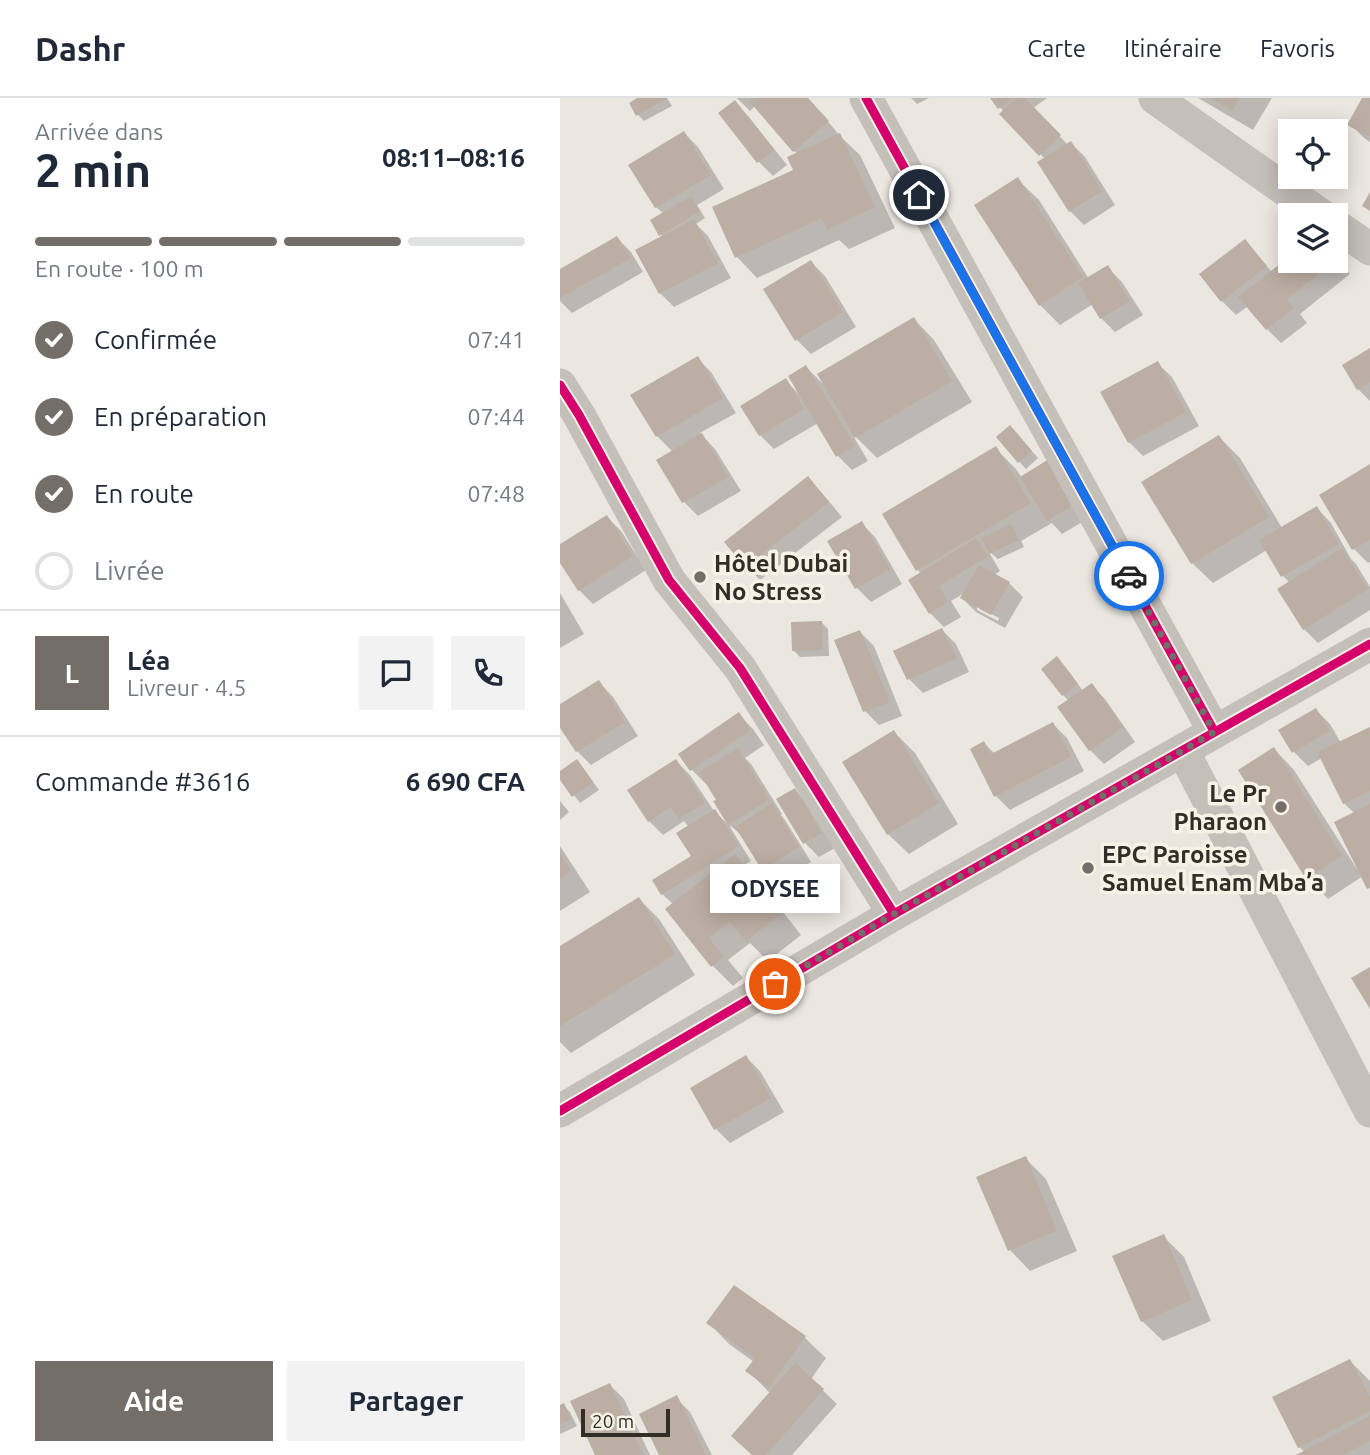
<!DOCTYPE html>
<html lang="fr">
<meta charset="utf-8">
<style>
:root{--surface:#fff;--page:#f2f2f3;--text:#1f2937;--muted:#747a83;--line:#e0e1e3;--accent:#736e68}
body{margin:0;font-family:Ubuntu,sans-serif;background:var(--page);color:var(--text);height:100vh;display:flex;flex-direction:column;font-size:26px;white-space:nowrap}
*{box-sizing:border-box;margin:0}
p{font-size:23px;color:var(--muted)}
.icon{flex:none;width:38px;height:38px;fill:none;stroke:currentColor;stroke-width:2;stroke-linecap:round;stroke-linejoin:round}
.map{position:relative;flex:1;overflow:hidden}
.details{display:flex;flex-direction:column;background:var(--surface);width:560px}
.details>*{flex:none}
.controls{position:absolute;left:718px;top:21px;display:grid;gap:14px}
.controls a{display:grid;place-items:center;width:70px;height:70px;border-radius:0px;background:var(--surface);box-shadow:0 4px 18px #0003;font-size:35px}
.scale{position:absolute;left:21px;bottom:18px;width:89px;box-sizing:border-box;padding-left:7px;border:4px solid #332d27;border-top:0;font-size:19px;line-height:24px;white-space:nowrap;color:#332d27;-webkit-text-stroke:5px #f7f2e6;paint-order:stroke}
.pin{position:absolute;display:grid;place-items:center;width:60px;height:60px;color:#fff;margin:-30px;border:4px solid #fff;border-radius:50%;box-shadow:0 2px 7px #0007}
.courier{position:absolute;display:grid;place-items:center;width:70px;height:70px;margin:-35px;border:5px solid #1a73e8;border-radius:50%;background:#fff;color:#222;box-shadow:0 2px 9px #0007}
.bubble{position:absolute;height:49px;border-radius:0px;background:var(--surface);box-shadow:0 4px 18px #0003;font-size:23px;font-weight:700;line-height:49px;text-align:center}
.head em{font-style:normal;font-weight:700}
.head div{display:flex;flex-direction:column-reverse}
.head{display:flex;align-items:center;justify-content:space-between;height:119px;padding:0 35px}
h1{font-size:46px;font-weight:700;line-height:52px}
.bar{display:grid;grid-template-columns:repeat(4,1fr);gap:10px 7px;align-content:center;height:84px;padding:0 35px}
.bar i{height:9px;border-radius:5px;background:var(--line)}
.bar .selected{background:var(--accent)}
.bar p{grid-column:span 4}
.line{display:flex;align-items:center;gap:18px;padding:0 35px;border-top:2px solid var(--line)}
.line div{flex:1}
.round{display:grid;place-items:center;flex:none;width:74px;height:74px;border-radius:0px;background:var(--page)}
ol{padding:0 35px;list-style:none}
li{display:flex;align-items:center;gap:21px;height:77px}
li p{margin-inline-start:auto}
li .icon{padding:7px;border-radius:50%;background:var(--accent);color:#fff;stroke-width:4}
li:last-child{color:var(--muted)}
li i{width:38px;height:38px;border:4px solid var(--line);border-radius:50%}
.button{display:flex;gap:14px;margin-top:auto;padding:14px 35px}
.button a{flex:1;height:80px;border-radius:0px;background:var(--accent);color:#fff;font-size:28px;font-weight:700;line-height:80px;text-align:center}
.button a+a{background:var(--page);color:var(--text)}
header{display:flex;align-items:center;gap:42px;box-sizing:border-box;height:98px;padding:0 35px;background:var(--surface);border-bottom:2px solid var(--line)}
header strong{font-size:33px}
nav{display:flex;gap:38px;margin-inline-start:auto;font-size:24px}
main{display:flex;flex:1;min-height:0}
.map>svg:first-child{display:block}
.shadow{fill:#0003;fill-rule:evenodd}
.building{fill:#bcaea2}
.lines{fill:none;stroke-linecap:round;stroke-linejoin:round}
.minor{stroke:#c3bfb9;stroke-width:33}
.cycleway-casing{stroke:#f7f2e6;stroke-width:13}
.cycleway{stroke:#d6006c;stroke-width:9}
.done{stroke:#736e68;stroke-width:7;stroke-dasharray:0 12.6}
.route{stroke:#1a73e8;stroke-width:9}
.poi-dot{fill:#736e68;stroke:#f7f2e6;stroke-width:2.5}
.labels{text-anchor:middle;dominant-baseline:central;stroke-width:7;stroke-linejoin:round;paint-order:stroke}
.poi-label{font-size:24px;font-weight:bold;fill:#332d27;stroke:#f7f2e6;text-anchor:start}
</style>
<header>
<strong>Dashr</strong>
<nav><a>Carte</a><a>Itinéraire</a><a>Favoris</a></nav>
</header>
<main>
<section class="details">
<div class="head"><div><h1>2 min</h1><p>Arrivée dans</p></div><em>08:11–08:16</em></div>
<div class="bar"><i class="selected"></i><i class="selected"></i><i class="selected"></i><i></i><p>En route · 100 m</p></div>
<ol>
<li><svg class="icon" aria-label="check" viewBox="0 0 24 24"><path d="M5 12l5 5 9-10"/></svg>Confirmée<p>07:41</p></li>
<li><svg class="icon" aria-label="check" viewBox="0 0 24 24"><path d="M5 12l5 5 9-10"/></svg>En préparation<p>07:44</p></li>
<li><svg class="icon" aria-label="check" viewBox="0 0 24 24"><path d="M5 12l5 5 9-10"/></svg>En route<p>07:48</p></li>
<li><i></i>Livrée</li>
</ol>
<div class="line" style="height:126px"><b class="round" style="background:var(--accent);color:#fff">L</b><div><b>Léa</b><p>Livreur · 4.5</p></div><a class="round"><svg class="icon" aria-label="chat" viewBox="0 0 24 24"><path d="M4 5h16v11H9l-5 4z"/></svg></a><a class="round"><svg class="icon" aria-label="phone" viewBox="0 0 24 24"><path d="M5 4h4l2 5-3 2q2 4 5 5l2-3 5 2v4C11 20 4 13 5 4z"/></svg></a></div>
<div class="line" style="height:91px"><div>Commande #3616</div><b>6 690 CFA</b></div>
<div class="button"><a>Aide</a><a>Partager</a></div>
</section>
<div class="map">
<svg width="810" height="1357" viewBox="0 0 810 1357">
<rect width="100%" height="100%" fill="#eae7e0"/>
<!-- shadow -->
<g class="shadow">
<polygon points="81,0 107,0 112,8 84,23 78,17"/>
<polygon points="177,0 248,0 281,39 300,57 335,130 289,151 279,142 197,180 177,159 236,73 237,56 195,8 190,13"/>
<polygon points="351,0 369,0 357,6"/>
<polygon points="432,0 487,0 473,10 508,47 511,45 525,59 555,107 524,127 510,113 485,61 441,16 444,14"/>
<polygon points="638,0 712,0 693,32"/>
<polygon points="804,0 810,0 810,44 804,40 790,26"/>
<polygon points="175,5 189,19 227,67 213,78 199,64 161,16"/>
<polygon points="124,35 138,49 164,91 137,107 145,120 136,126 148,138 171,180 114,209 100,195 104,139 101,137 104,116 96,109"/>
<polygon points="458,82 479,102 529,181 548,170 562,184 583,217 555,234 541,220 533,206 500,227 480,207"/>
<polygon points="57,140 71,154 83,174 12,215 0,203 0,173"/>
<polygon points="685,143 712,174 730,163 775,163 775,157 790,176 740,216 747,225 721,245 707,231 688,208 676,217 662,203 641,177"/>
<polygon points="251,164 265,178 296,229 251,256 237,242"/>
<polygon points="354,221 374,242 412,304 317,360 295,338 294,339 308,363 292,372 278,358 258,325 214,351 200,337 226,283 238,295 246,269 263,286"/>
<polygon points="810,252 810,303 798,291 784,267"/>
<polygon points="137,260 151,274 176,315 140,335 155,351 181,393 138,418 124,404 99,362 113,354 97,338"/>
<polygon points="597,265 612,279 639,328 583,358 569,344"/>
<polygon points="457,336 478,360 466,371 438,340"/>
<polygon points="659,339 680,360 722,430 757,410 771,425 791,461 796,466 810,489 810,512 758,545 744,531 730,485 723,478 707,452 653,485 632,465"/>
<path d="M 436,351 L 456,371 L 462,380 L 489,364 L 529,420 L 502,436 L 492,425 L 461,443 L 464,449 L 438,461 L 431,455 L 430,456 L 440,473 L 434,477 L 449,485 L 463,499 L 445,530 L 416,514 L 402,500 L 406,494 L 391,503 L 401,519 L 384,529 L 370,515 L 361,476 L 358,472 ZM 417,508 L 439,520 L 438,523 L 417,512 Z"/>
<polygon points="810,368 810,464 808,465 794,451 762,397"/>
<polygon points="248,381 262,395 282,419 200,482 186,468"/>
<polygon points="47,419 61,433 86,472 33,506 19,492 0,462 0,448"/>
<polygon points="301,425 315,439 342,486 311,504 297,490"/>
<polygon points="0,495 24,536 0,550"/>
<polygon points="262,525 268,531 269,558 240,559 233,552"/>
<polygon points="382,532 396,546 409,574 363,595 349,581 336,554"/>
<polygon points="300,534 314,548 342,618 319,627 305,613"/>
<polygon points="504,567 523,593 531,587 545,601 575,644 544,666 530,652 509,603 503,597"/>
<polygon points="39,584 53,599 78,638 31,667 17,653 0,627 0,609"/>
<polygon points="756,612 770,626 781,645 810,630 810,791 803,778 768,801 748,780 714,651 734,672 797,771 799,770 794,715 784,705 762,660 748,668 734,654"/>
<polygon points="179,617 193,631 204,647 185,660 191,666 222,716 221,717 225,722 251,764 217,785 203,770 185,741 171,728 170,729 191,763 184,767 196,779 241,837 208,863 190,845 168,862 183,880 173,888 153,868 113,806 102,796 134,759 129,729 124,723 103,737 89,723 116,663 130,677 154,713 168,726 158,702 147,685 146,686 132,672 121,657"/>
<polygon points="493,626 507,640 524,673 450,712 436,698 424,645 435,656"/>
<polygon points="334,634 355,655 398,726 349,756 328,736"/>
<polygon points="17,663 23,670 39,692 20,705 0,679 0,675"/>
<polygon points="235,692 249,706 275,750 259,759 245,745 219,702"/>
<polygon points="0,703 9,714 0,722"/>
<polygon points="0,748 30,794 0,813"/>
<polygon points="79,801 99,821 135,877 11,955 0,944 0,850"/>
<polygon points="186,959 200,973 224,1014 170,1045 156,1031"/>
<polygon points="465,1060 486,1081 517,1153 470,1173 450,1152 419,1080"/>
<polygon points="603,1138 624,1159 651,1223 603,1243 582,1223"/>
<polygon points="175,1189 245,1240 266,1260 251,1281 277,1306 232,1357 192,1357 211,1296 188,1273 194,1264 169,1246 149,1225"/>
<polygon points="790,1263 810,1283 810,1357 740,1357 745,1354 739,1349"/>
<polygon points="50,1287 64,1301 90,1357 37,1357"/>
<polygon points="116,1300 130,1314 152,1357 101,1357"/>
<polygon points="3,1307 10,1314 17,1328 0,1336 0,1309"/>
</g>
<!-- building -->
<g class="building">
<polygon points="77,0 108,0 76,18 69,5"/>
<polygon points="195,0 248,0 269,23 233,54 190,4"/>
<polygon points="430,0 454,0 438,11"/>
<polygon points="456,0 465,0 501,37 479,58 439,16"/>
<polygon points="650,0 680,0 672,13"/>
<polygon points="802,0 810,0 810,39 787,27"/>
<polygon points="175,2 214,52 197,65 158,15"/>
<polygon points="124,33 151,77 95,110 68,67"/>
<polygon points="280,35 315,109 267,132 262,120 175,160 152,109 233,72 227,59"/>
<polygon points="511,43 542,93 509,114 477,64"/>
<polygon points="458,79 523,179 479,208 414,107"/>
<polygon points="810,94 810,113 802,108"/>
<polygon points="131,98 140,113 99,138 90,122"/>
<polygon points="134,121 158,165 99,196 75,152"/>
<polygon points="57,138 71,160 0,200 0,171"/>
<polygon points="685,141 707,168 661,204 639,176"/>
<polygon points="730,158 730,163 775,163 727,201 734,210 706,232 678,199"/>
<polygon points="251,162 283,214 235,243 203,191"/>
<polygon points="548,167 570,203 540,221 518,185"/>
<polygon points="354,219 392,283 295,340 257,276"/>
<polygon points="810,250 810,284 797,292 782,267"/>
<polygon points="138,258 163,300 96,339 70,297"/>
<polygon points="598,263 626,314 568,345 540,294"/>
<polygon points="246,267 295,348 276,359 228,278"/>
<polygon points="226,280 244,311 199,338 180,308"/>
<polygon points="450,327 472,353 458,365 436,339"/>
<polygon points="142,335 168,379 122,405 96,362"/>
<polygon points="659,337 709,419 631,466 581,384"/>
<polygon points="436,348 471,405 356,473 322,416"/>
<polygon points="489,361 516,405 487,423 460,379"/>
<polygon points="810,366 810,442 792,452 759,397"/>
<polygon points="248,378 269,404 185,469 164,444"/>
<polygon points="757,408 779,446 721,479 699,442"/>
<polygon points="47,417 73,458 18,493 0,465 0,446"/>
<polygon points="302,423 330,471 295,491 267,443"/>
<polygon points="451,426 459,442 429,456 422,440"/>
<polygon points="416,440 428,458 379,488 388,504 369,516 348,482"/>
<polygon points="782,450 808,491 743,532 717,491"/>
<polygon points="419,467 450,484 431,517 400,500"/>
<polygon points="262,523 263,552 232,553 231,524"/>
<polygon points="382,530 397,560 347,582 333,553"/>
<polygon points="300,532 330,604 303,614 274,542"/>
<polygon points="497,558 518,586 502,598 481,571"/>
<polygon points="39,582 65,624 16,654 0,630 0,606"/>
<polygon points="532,585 563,629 529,653 497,609"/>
<polygon points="756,610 770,633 732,655 718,632"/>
<polygon points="179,614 191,632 130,673 118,656"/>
<polygon points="493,624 511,659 434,699 410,651 424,643 431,656"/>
<polygon points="810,629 810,693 783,706 757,654"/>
<polygon points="334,632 379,705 327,737 282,664"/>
<polygon points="714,649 782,758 746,781 678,672"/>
<polygon points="178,650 209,702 168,727 153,703 156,702 139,674"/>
<polygon points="17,661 33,684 12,699 0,682 0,673"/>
<polygon points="116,661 145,705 119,721 111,709 88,724 67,692"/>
<polygon points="235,690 262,735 243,746 216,701"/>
<polygon points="212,705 239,749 202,772 175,729"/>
<polygon points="810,706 810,790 807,791 774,724"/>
<polygon points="155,711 179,748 101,797 92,782 131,758 116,735"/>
<polygon points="0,756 11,773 0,780"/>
<polygon points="175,756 222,815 186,843 170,824 149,840 164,859 151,869 105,811"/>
<polygon points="79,799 115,856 0,928 0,848"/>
<polygon points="810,869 810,911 791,880"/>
<polygon points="186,957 211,1000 154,1032 130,990"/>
<polygon points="466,1058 497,1133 448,1153 416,1079"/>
<polygon points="604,1136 632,1202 581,1224 552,1158"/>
<polygon points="174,1187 246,1238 209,1290 185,1273 195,1260 146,1225"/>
<polygon points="790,1261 810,1299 810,1313 738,1350 712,1299"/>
<polygon points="235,1265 264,1291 206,1357 192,1357 171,1338"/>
<polygon points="50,1285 83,1357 35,1357 10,1303"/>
<polygon points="117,1297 146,1357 99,1357 79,1316"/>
<polygon points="4,1305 11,1321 0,1327 0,1307"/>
<polygon points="810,1318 810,1343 783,1357 736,1357"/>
</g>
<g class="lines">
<!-- minor -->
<g class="minor">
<polyline points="306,0 654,633"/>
<polyline points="595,0 761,117"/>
<polyline points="775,127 810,151"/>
<polyline points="0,287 19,317 109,482 180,570 334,816"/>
<polyline points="623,653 810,1013"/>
<polyline points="0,1013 334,816 810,546"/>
</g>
<defs>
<g id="cycleway">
<polyline points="306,0 654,633"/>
<polyline points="0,287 19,317 109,482 180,570 334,816"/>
<polyline points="0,1013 334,816 810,546"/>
</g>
</defs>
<!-- cycleway casing -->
<use href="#cycleway" class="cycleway-casing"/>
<!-- cycleway -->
<use href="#cycleway" class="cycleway"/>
</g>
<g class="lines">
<!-- done -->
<polyline class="done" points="215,886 334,816 622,653 654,634 569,478"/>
<!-- route -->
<polyline class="route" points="359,97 569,478"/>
</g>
<!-- markers -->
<g class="poi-dot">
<circle cx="140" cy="479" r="7"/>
<circle cx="721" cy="709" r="7"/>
<circle cx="528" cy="770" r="7"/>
</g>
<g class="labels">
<!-- poi labels -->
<g class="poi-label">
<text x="154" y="465">Hôtel Dubai<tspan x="154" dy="28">No Stress</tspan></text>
<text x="707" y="695" text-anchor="end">Le Pr<tspan x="707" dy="28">Pharaon</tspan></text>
<text x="542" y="756">EPC Paroisse<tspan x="542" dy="28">Samuel Enam Mba’a</tspan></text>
</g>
</g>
</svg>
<div class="controls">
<a><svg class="icon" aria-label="locate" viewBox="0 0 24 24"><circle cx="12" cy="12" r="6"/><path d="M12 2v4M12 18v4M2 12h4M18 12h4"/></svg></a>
<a><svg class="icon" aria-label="layers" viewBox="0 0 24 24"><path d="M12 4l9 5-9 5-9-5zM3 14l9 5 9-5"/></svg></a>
</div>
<div class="scale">20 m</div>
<div class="pin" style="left:215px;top:886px;background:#ea580c"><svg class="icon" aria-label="bag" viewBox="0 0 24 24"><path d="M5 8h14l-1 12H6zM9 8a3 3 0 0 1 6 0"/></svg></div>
<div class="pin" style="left:359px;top:97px;background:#1f2937"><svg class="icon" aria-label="home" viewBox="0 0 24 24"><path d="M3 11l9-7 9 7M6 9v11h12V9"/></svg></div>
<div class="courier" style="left:569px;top:478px"><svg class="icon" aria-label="car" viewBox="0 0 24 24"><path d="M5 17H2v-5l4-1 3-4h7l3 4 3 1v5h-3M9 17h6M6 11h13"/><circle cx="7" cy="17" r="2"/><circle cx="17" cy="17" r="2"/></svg></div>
<div class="bubble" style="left:150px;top:766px;width:130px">ODYSEE</div>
</div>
</main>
